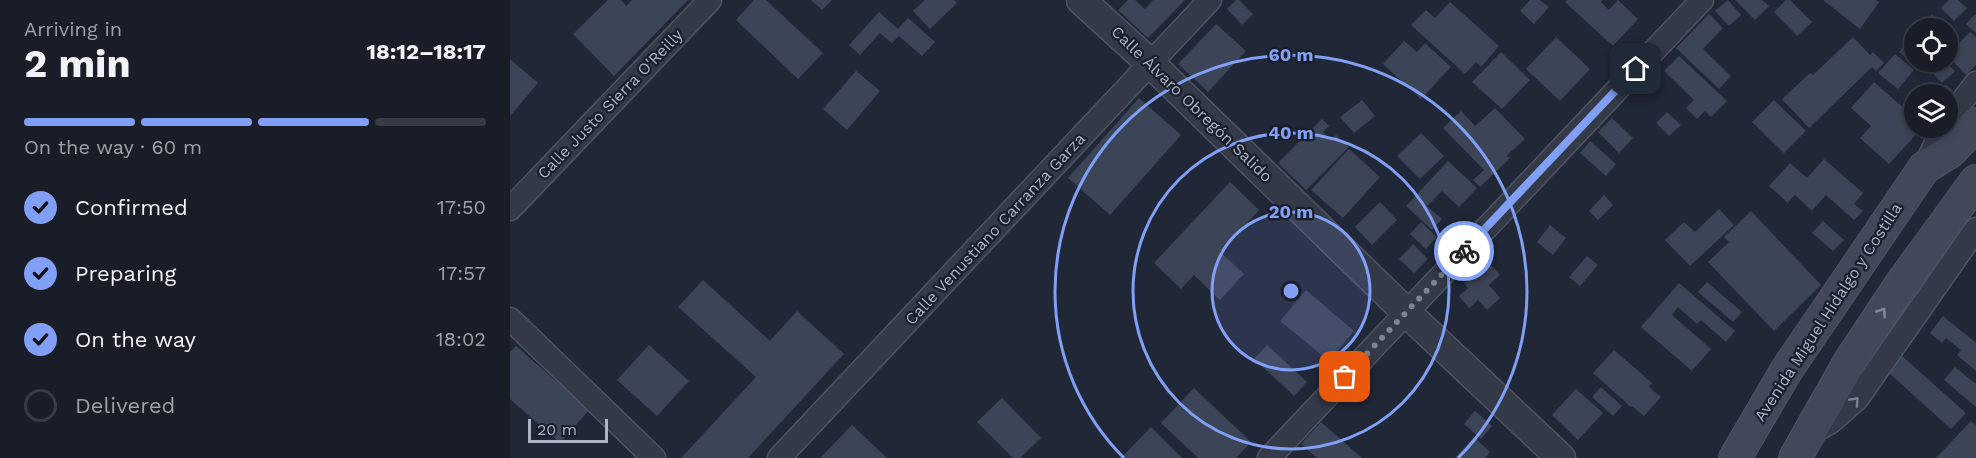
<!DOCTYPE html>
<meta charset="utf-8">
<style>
:root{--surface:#181d28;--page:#212630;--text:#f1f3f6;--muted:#9fa2a8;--line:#363b45;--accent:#81a0f5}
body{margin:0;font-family:"Work Sans",sans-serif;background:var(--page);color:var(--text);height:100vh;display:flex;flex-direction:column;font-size:22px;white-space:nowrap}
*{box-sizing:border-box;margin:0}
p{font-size:20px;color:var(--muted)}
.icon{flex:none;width:33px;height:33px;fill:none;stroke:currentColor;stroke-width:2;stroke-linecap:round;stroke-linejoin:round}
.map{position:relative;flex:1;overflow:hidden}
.side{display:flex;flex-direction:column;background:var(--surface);width:510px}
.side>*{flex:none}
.controls{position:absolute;left:1394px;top:18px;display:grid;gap:12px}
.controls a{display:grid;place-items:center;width:54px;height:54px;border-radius:50%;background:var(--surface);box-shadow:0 3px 9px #0003,0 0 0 2px var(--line);font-size:30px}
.scale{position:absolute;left:18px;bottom:15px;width:80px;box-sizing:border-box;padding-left:6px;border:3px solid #aeb4c4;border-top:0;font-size:16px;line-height:21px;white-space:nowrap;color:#aeb4c4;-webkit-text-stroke:4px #191e2b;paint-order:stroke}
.pin{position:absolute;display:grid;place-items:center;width:51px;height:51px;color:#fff;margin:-26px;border-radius:12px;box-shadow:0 3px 9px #0006}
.courier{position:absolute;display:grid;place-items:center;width:60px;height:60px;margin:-30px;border:4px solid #81a0f5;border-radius:50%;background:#fff;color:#222;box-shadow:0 2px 8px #0007}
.head em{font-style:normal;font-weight:700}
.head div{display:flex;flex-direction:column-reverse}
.head{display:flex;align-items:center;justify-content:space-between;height:102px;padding:0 24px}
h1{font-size:39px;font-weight:700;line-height:45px}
.bar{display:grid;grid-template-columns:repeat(4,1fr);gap:9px 6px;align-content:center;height:72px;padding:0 24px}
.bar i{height:8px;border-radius:4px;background:var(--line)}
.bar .on{background:var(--accent)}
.bar p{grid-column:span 4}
ol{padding:0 24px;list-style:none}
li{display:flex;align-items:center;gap:18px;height:66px}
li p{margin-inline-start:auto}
li .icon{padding:6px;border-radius:50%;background:var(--accent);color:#111;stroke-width:4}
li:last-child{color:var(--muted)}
li i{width:33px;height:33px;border:3px solid var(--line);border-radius:50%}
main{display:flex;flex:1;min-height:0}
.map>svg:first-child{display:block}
.building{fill:#3c4457}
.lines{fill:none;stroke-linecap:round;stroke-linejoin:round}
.minor-casing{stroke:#4e5462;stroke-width:25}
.tertiary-casing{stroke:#4e5462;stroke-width:31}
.secondary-casing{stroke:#4e5462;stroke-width:34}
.minor{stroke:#343947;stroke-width:22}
.tertiary{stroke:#343947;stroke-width:28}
.secondary{stroke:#42485a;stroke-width:32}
.oneway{stroke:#83899a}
.oneway2{stroke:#777d8c}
.done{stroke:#7c8392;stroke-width:6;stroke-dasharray:0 10.8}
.route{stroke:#81a0f5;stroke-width:8}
.ring{fill:none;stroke:#81a0f5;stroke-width:3}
.labels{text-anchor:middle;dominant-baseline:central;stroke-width:4.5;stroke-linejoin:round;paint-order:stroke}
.street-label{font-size:16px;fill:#aeb4c4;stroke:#191e2b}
.centre{fill:#81a0f5;stroke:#191e2b;stroke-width:3}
.ring-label{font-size:18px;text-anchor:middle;font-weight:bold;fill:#81a0f5;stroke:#191e2b;stroke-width:4.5;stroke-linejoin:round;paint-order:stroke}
</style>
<main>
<section class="side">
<div class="head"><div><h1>2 min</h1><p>Arriving in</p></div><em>18:12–18:17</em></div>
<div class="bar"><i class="on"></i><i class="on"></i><i class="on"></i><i></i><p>On the way · 60 m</p></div>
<ol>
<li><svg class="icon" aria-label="check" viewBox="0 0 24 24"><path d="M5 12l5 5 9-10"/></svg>Confirmed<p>17:50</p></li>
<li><svg class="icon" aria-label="check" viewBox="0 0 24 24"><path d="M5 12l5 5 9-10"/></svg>Preparing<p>17:57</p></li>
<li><svg class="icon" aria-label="check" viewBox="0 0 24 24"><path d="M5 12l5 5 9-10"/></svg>On the way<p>18:02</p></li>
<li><i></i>Delivered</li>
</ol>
</section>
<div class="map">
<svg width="1466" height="458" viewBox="0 0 1466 458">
<rect width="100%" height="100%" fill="#202736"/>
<!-- building -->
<g class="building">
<polygon points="98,0 111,0 116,6 122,0 178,0 104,76 63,34"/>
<polygon points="244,0 256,0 313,53 288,79 226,20"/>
<polygon points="301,0 322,0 312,10"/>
<polygon points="415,0 444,0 447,3 420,29 403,11"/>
<polygon points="618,0 625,0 635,9 643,0 675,0 638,38 608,10"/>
<polygon points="726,0 729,0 743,14 732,25 717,9"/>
<polygon points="1020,0 1030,0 1039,7 1024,24 1010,11"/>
<polygon points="1057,0 1093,0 1091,2 1099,10 1108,0 1128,19 1103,46 1055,2"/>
<polygon points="1218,0 1231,15 1219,26 1205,11"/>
<polygon points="1225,0 1252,0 1259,6 1245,20"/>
<polygon points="1276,0 1280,0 1302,22 1287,36 1264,12"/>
<polygon points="1313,0 1366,0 1369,2 1350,29"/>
<polygon points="1439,0 1448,0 1457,8 1444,21 1431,8"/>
<polygon points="940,2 989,46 971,67 966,62 955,74 901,25 916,10 925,18"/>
<polygon points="369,12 388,29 398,18 425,42 412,56 389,36 382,43 370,33 350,55 339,45"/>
<polygon points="1199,14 1213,28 1193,49 1221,76 1209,89 1166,48"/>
<polygon points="1422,14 1437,28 1408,28"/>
<polygon points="1465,14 1466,15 1466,33 1456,24"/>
<polygon points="706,24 736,51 698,92 668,64"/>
<polygon points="1460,32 1466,37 1466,65 1456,75 1437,55"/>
<polygon points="1046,37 1080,69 1050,101 1016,69"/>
<polygon points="1343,37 1360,55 1363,52 1374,63 1366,71 1362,67 1299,128 1272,99 1300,73 1303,75"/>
<polygon points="1400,39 1404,42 1404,53 1399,60 1389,52"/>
<polygon points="894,41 907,52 915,43 941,67 911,99 873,64"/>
<polygon points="991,52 1020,80 992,109 962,82"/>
<polygon points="1385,54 1404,70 1388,89 1368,73"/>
<polygon points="1169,56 1217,101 1201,117 1195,111 1187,119 1176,108 1184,100 1154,71"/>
<polygon points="0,59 28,83 0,116"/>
<polygon points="1412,62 1436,62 1445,71 1432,83"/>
<polygon points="346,71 370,91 337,130 313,109"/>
<polygon points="1364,82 1404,117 1404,128 1412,128 1379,164 1350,138 1361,126 1341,108"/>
<polygon points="1412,84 1422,94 1404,94 1404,106 1396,98"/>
<polygon points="1436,85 1443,91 1437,98 1437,94 1427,94"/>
<polygon points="629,98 671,135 600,215 558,178"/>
<polygon points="852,100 865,116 844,133 830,117"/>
<polygon points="1264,100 1296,131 1274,153 1242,122"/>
<polygon points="985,108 1015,139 996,156 1000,158 970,187 963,180 974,170 933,128 951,111 965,126"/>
<polygon points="1157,112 1171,125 1159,136 1146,123"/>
<polygon points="1102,118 1123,138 1109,153 1088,132"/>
<polygon points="812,119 819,126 813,132 821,140 826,135 839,147 796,190 768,163"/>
<polygon points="911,133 934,156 910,179 887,156"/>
<polygon points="1080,141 1106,164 1096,176 1070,153"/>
<polygon points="839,149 870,177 833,218 801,190"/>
<polygon points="1314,159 1353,193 1344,204 1353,211 1344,220 1316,195 1302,211 1285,195 1278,203 1259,186 1280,163 1297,178"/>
<polygon points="938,161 967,188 949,207 932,191 917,206 932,219 922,230 896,206"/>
<polygon points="720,182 749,210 710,252 734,274 710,300 684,275 671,289 644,263"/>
<polygon points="1094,195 1103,205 1088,220 1079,211"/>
<polygon points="870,202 887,220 862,245 845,227"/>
<polygon points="1209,209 1224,225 1180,266 1155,240 1174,222 1185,232"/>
<polygon points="1241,211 1311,285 1264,331 1198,262 1219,242 1214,237"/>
<polygon points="1313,221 1334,240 1323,251 1302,233"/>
<polygon points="911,222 927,237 916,249 900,234"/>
<polygon points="1040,225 1056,238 1043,255 1027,242"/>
<polygon points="903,244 918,259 904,273 889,259"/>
<polygon points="1077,256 1088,265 1070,286 1059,277"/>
<polygon points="978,262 990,275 979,285 990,298 977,310 968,300 959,308 949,296 958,288 954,283"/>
<polygon points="193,280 260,341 287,311 334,354 238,458 171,458 246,377 168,307"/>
<polygon points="1197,282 1232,312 1223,322 1188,292"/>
<polygon points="1169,283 1225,331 1216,342 1191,320 1187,324 1168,307 1162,315 1201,349 1182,371 1131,327"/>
<polygon points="796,290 844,331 819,361 770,321"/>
<polygon points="1433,316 1466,343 1466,371 1447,355 1451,350 1436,338 1432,343 1420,333"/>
<polygon points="139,345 179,381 147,416 107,380"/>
<polygon points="757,345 797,382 784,396 744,359"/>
<polygon points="6,346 79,410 50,443 0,399 0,352"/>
<polygon points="1104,350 1142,383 1139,387 1151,397 1134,416 1122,406 1121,407 1083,373"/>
<polygon points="1392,356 1456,413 1441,429 1378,372"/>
<polygon points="1445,367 1466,384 1466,407 1434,380"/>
<polygon points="1091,387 1112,406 1103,416 1082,397"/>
<polygon points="684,388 741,442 726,458 688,458 651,423"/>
<polygon points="1066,389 1093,413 1068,440 1042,415"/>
<polygon points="492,398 531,438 510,458 503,458 467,422"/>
<polygon points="965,411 982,426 971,439 954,424"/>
<polygon points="1461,421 1466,425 1466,458 1426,458"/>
<polygon points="811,422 852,458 807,458 791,444"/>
<polygon points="342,425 377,458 310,458"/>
<polygon points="641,427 672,458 611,458"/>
<polygon points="964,437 980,452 975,458 945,458"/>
</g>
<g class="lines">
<defs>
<g id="minor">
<polyline points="1437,121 1466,83"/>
<polyline points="1414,168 1433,128"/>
<polyline points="0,209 200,0"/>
<polyline points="0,319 144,458"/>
<polyline points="1299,434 1321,422 1347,399 1466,229"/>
<polyline points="269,458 700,0"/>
<polyline points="759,458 1192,0"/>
</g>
<polyline id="tertiary" points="571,0 640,63 896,312 1051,458"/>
<g id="secondary">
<polyline points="1225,458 1276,371 1414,168 1441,151 1466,124"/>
<polyline points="1285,458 1340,361 1391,284 1466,181"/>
</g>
</defs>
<!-- minor casing -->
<use href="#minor" class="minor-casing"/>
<!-- tertiary casing -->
<use href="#tertiary" class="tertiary-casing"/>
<!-- secondary casing -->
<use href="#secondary" class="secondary-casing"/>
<!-- minor -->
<use href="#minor" class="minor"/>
<!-- tertiary -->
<use href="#tertiary" class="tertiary"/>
<!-- secondary -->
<use href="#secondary" class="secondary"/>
</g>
<!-- one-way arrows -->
<defs><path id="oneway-chevron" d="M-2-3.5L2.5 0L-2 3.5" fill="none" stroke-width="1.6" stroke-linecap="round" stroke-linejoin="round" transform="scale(1.5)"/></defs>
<use class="oneway" href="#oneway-chevron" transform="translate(1372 312) rotate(-56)"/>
<use class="oneway2" href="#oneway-chevron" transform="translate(1345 401) rotate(-48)"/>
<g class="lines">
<!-- done -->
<polyline class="done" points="835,377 954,251"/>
<!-- route -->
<polyline class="route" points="954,251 1126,69"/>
</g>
<!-- distance rings -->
<circle cx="781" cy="291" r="79" fill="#81a0f5" fill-opacity=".12"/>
<g class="ring">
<circle cx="781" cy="291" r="79"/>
<circle cx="781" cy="291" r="158"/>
<path d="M614 458A236 236 0 1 1 948 458"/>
</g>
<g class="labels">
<!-- street labels -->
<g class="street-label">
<text transform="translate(100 104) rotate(-46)">Calle Justo Sierra O'Reilly</text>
<text transform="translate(682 104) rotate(44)">Calle Álvaro Obregón Salido</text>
<text transform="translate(485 229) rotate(-47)">Calle Venustiano Carranza Garza</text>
<text transform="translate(1318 312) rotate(-57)">Avenida Miguel Hidalgo y Costilla</text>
</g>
</g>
<circle cx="781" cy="291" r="9" class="centre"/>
<g class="ring-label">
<text x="781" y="61">60 m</text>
<text x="781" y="139">40 m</text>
<text x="781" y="218">20 m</text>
</g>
</svg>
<div class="controls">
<a><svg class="icon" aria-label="locate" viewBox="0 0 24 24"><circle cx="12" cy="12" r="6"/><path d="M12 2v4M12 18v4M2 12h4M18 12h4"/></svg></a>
<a><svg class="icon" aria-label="layers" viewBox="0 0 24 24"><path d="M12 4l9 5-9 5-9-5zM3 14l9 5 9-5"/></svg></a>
</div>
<div class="scale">20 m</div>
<div class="pin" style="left:835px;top:377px;background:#ea580c"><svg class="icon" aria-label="bag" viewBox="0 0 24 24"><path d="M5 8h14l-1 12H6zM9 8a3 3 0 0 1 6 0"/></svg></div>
<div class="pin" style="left:1126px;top:69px;background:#1f2937"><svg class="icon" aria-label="home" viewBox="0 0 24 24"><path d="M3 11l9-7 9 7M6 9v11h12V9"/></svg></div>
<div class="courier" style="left:954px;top:251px"><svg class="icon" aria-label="bike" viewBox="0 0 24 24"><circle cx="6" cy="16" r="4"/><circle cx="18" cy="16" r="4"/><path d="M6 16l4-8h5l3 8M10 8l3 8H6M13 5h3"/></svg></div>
</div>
</main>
